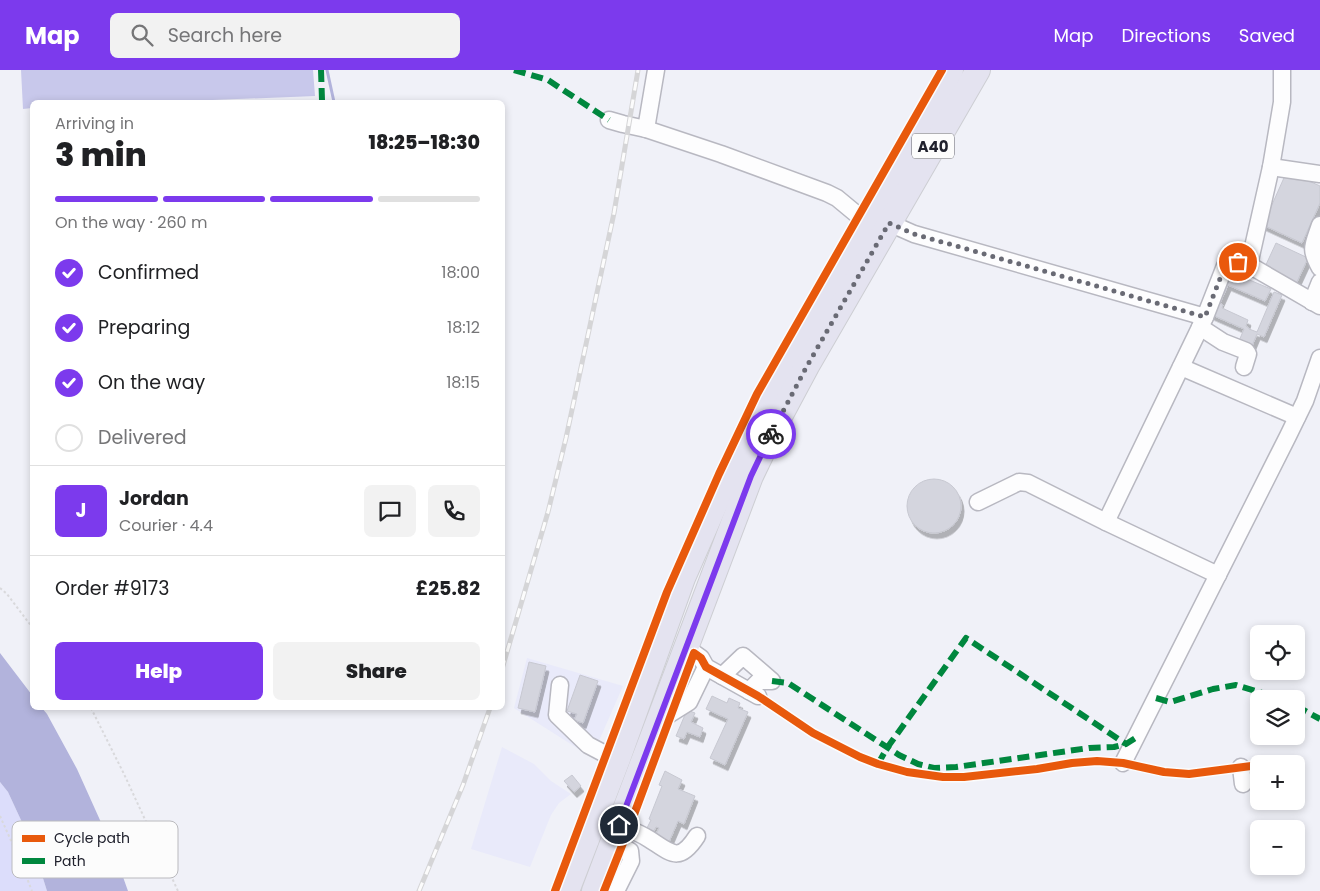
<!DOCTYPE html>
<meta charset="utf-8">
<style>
:root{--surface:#fff;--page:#f2f2f2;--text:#202124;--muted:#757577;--line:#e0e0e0;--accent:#7c3aed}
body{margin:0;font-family:Poppins,sans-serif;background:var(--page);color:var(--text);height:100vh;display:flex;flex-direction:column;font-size:19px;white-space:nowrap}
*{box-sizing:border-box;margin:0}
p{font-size:16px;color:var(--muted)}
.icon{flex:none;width:28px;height:28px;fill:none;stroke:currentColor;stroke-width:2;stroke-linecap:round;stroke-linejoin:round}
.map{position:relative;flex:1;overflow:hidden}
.drawer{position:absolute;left:30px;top:30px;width:475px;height:610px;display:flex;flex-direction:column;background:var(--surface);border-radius:8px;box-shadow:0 2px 8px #0003}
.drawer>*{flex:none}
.fabs{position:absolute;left:1250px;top:555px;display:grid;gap:10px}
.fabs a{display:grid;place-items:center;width:55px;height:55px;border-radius:8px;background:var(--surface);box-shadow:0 2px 8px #0003;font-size:25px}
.pin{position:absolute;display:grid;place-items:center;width:42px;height:42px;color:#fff;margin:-21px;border:2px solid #fff;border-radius:50%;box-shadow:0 1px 5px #0007}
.courier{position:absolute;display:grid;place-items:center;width:50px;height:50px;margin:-25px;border:4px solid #7c3aed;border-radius:50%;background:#fff;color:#222;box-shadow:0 1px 6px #0007}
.overview em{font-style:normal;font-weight:800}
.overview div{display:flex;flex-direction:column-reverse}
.overview{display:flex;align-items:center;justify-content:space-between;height:85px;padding:0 25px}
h1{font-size:32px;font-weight:800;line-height:38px}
.bar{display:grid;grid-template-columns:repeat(4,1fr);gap:8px 5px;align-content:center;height:60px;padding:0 25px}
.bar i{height:6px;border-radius:4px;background:var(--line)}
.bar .active{background:var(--accent)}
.bar p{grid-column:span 4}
.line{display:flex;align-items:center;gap:12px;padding:0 25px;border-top:1px solid var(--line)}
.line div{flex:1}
.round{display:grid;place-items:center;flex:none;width:52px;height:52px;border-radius:8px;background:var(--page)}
ol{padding:0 25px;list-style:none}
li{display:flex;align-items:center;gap:15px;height:55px}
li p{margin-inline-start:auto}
li .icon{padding:5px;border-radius:50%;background:var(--accent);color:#fff;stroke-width:4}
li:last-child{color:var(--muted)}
li i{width:28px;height:28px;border:2px solid var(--line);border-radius:50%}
.primary-button{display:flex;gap:10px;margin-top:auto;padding:10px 25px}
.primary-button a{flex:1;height:58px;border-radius:8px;background:var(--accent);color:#fff;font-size:20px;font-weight:800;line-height:58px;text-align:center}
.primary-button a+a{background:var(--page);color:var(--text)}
header{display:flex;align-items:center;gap:30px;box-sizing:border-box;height:70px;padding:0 25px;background:var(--accent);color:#fff}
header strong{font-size:24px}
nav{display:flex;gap:28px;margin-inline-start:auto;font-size:18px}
.search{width:350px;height:45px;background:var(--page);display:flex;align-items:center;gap:12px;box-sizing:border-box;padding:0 18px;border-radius:8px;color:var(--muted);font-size:19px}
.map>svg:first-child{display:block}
.built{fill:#e9eafa}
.green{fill:#dcddfb}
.forest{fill:#c8c8eb}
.water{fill:#b2b3dc}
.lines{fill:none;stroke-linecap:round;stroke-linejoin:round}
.stream{stroke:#b2b3dc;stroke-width:3}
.building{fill:#d4d5de;stroke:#c7c8d1;filter:url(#shadow)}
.minor-casing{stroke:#b8b8c1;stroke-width:19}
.highway-casing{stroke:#cdced3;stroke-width:26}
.path{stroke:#d9d9dc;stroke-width:2;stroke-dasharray:2.5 2.5;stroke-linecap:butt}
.minor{stroke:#fdfdfe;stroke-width:16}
.highway{stroke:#e4e3f0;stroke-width:24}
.rail-casing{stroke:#d5d5d7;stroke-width:5}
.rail{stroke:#fcfcfc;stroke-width:3;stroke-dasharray:9;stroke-linecap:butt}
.quiet{stroke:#00873e;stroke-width:6;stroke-dasharray:12 6;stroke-linecap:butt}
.cycleway-casing{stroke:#fcfcfc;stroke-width:11}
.cycleway{stroke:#e8590c;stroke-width:8}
.done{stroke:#696a74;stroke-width:5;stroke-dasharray:0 9}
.route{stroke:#7c3aed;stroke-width:6}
.labels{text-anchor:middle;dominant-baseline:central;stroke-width:5;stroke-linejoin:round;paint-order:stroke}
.shield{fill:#fcfcfc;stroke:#62636b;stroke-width:1}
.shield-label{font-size:15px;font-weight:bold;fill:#20212d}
.key{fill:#fcfcfc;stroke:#bababe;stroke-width:1}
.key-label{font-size:14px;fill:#20212d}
</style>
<header>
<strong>Map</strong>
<div class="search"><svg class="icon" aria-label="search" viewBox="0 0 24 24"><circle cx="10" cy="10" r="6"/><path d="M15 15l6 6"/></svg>Search here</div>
<nav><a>Map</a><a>Directions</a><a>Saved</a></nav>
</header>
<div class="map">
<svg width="1320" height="821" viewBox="0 0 1320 821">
<defs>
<filter id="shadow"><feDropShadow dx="3" dy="5.5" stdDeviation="0" flood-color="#0004"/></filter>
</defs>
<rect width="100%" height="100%" fill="#f0f1f8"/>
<!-- built -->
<g class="built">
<polygon points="527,588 623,616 598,673 599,689 577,678 514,638"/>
<polygon points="502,677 534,694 551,711 571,724 559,733 551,745 530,797 471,779"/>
</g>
<!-- green -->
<polygon class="green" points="0,712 8,722 33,776 47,821 0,821"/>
<!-- forest -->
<polygon class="forest" points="21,0 313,0 315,26 162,32 32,32 32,38 23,39"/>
<!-- water -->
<polygon class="water" points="0,583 32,625 32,638 42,638 47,644 77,699 113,779 128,821 47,821 33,776 8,722 0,712"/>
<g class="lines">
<!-- stream -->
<polyline class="stream" points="327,0 334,32"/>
</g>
<!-- building -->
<g class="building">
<polygon points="1287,101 1320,116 1320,133 1302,173 1263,155"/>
<polygon points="1276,173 1308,188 1296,214 1264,199"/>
<polygon points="1228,201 1271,219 1265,231 1228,215 1220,233 1223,235 1222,238 1248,250 1246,256 1249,258 1249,259 1257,262 1274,222 1282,225 1264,267 1257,264 1252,276 1239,271 1244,259 1210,244"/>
<circle cx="934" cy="436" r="27"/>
<polygon points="529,592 546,596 535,642 518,638"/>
<polygon points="580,605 598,611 583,653 574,650 577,644 567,641"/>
<polygon points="712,626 727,633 729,628 740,633 738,638 748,642 725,695 710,688 728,649 706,639"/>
<polygon points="687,640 695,643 691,652 703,658 700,667 687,662 684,669 676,666"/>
<polygon points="665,701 682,710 678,719 695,726 684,754 678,751 669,772 655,766 659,758 656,757 654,761 647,758 651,750 649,749 662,716 659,715"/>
<polygon points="572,705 581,716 574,722 564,711"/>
</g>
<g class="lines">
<defs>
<g id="minor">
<polyline points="609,50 623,54 646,59 721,84 827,123 837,128 866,152"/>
<polyline points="646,59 656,0"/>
<polyline points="1271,97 1320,104"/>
<polyline points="889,153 914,164 1205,247"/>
<path d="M 1320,155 C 1313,176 1309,178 1320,198"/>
<polyline points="1249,195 1271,97 1282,32 1282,0"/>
<polyline points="1312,232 1320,212"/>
<polyline points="1200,257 1223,272 1246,281 1248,284 1244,297"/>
<polyline points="1181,297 1297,347"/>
<polyline points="978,432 1019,412 1028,413 1106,452 1218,505"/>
<polyline points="1106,452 1205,247 1225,196 1238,192 1249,195 1320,236"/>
<polyline points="685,579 694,583 701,588 706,597 758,626"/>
<polyline points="722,606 743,586 772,611 759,611 749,621"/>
<polyline points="560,615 557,645 588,675 607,685 618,689"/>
<polyline points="657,652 689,632 706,597"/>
<polyline points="1123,693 1288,366 1305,331 1320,288"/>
<polyline points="1241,697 1243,714"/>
<path d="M 619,755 C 629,759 640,763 649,769 C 671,783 679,794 697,766"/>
<polyline points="614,771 630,781 631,791 616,821"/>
</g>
<g id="highway">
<polyline points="567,821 618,689 683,508 731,398 768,323 863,158 951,0"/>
<polyline points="594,821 751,406 777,352 807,296 978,0"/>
</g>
</defs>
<!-- minor casing -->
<use href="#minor" class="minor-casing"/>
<!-- highway casing -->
<use href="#highway" class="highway-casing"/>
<!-- path -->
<g class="path">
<polyline points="0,518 7,524 32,557"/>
<polyline points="91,638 124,704 178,821"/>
<polyline points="0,746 21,793 32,821"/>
</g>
<!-- minor -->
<use href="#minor" class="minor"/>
<!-- highway -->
<use href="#highway" class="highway"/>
<defs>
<g id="rail">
<polyline points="502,599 548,442 566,368 614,143 638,0"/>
<polyline points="419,821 463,715 490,638"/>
</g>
</defs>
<!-- rail casing -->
<use href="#rail" class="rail-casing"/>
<!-- rail -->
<use href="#rail" class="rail"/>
<!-- quiet -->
<g class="quiet">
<polyline points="321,0 322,30"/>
<polyline points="514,0 548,10 609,50"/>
<polyline points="772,611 788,613 899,685 918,694 934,698 956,697 1089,678 1114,677 1126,674 1137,667"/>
<polyline points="1156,628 1170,632 1213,619 1236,615 1282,629"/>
<polyline points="1296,636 1320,649"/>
<polyline points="878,694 887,678 966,568 1126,674"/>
</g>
<defs>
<g id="cycleway">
<polyline points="555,821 667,522 719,404 757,324 942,0"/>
<polyline points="604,821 629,758 694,583 701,588 706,597 758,626 813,663 860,687 878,694 907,702 943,707 964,707 1037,699 1072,693 1097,691 1123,693 1164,702 1189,704 1259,695"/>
</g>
</defs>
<!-- cycleway casing -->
<use href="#cycleway" class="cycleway-casing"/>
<!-- cycleway -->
<use href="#cycleway" class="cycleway"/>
</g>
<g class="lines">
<!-- done -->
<polyline class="done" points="771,364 807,296 889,153 914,164 1205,247 1225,196 1238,192"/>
<!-- route -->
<polyline class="route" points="619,755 751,406 771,364"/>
</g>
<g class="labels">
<!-- shield labels -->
<rect class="shield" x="912" y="63.5" width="42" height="25" rx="4"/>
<g class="shield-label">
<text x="933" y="76">A40</text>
</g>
</g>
<!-- legend -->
<rect x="12" y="751" width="166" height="57" rx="8" class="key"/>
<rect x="22" y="765" width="23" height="7" fill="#e8590c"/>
<rect x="22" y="788" width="23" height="6" fill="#00873e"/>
<g class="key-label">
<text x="54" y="773">Cycle path</text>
<text x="54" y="796">Path</text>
</g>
</svg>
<div class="fabs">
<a><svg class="icon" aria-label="locate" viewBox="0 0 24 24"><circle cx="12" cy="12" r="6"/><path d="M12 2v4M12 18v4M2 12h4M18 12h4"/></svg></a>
<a><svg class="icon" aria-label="layers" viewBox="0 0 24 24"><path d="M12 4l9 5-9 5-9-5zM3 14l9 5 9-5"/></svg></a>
<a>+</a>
<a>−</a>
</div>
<div class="pin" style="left:1238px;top:192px;background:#ea580c"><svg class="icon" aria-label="bag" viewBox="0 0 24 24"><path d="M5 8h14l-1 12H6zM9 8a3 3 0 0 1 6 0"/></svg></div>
<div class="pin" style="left:619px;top:755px;background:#1f2937"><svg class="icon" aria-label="home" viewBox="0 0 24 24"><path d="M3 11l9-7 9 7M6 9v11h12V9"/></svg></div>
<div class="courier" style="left:771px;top:364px"><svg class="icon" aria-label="bike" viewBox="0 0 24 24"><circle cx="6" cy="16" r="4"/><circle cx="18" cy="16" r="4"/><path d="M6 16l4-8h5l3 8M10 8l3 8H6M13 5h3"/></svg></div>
<section class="drawer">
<div class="overview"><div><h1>3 min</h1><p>Arriving in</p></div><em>18:25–18:30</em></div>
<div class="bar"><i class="active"></i><i class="active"></i><i class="active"></i><i></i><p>On the way · 260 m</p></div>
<ol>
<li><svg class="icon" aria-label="check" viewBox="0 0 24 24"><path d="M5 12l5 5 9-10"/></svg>Confirmed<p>18:00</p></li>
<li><svg class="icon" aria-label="check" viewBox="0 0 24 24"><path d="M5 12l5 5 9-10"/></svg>Preparing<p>18:12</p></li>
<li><svg class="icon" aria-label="check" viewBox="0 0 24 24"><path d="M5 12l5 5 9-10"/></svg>On the way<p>18:15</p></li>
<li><i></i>Delivered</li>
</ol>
<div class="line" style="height:90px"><b class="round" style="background:var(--accent);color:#fff">J</b><div><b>Jordan</b><p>Courier · 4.4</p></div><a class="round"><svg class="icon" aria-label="chat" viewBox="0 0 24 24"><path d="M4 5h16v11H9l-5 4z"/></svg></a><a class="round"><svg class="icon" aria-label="phone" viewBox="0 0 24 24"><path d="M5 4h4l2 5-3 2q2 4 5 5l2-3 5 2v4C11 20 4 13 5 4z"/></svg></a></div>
<div class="line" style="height:65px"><div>Order #9173</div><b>£25.82</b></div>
<div class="primary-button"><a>Help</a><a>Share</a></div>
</section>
</div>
